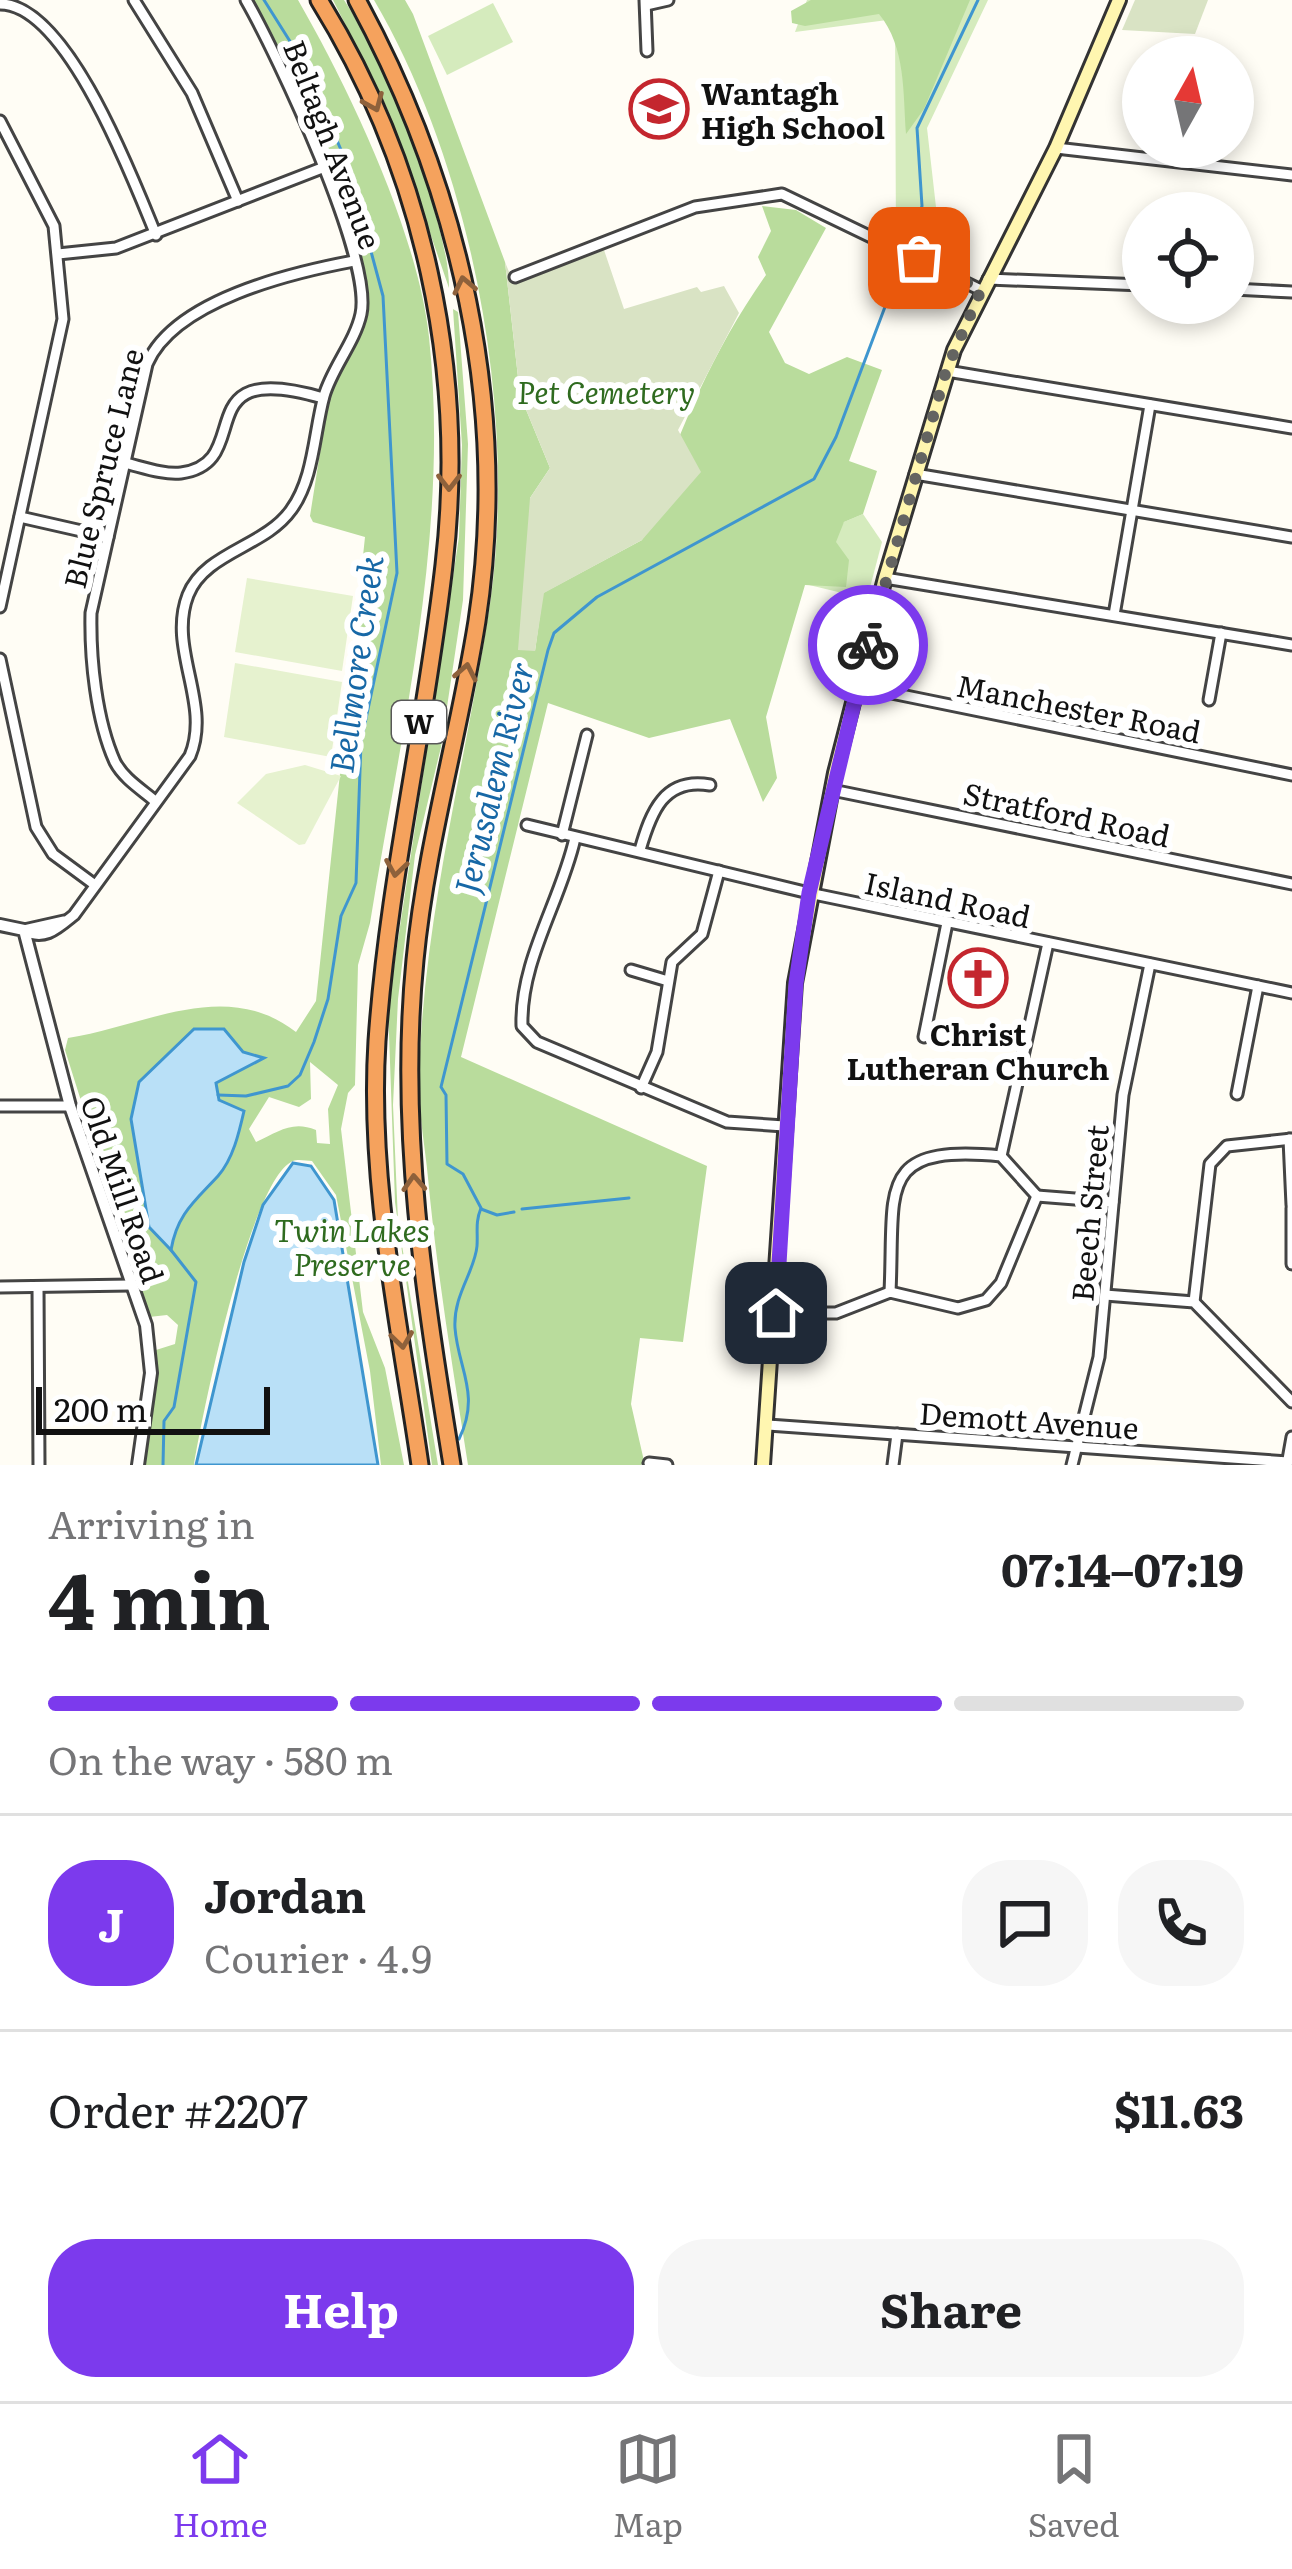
<!DOCTYPE html>
<meta charset="utf-8">
<style>
:root{--surface:#fff;--page:#f6f6f6;--text:#202124;--muted:#757577;--line:#e0e0e0;--accent:#7c3aed}
body{margin:0;font-family:Literata,serif;background:var(--page);color:var(--text);height:100vh;display:flex;flex-direction:column;font-size:45px;white-space:nowrap}
*{box-sizing:border-box;margin:0}
p{font-size:39px;color:var(--muted)}
.icon{flex:none;width:66px;height:66px;fill:none;stroke:currentColor;stroke-width:2;stroke-linecap:round;stroke-linejoin:round}
.map{position:relative;height:1465px;overflow:hidden}
.drawer{display:flex;flex-direction:column;background:var(--surface);flex:1}
.drawer>*{flex:none}
.needle{width:78px;rotate:8deg}
.buttons{position:absolute;left:1122px;top:36px;display:grid;gap:24px}
.buttons a{display:grid;place-items:center;width:132px;height:132px;border-radius:50%;background:var(--surface);box-shadow:0 6px 18px #0003;font-size:60px}
.scale{position:absolute;left:36px;bottom:30px;width:234px;box-sizing:border-box;padding-left:12px;border:6px solid #111;border-top:0;font-size:33px;line-height:42px;white-space:nowrap;color:#111;-webkit-text-stroke:9px #fff;paint-order:stroke}
.pin{position:absolute;display:grid;place-items:center;width:102px;height:102px;color:#fff;margin:-51px;border-radius:24px;box-shadow:0 6px 18px #0006}
.courier{position:absolute;display:grid;place-items:center;width:120px;height:120px;margin:-60px;border:9px solid #7c3aed;border-radius:50%;background:#fff;color:#222;box-shadow:0 3px 15px #0007}
.headline em{font-style:normal;font-weight:700}
.headline div{display:flex;flex-direction:column-reverse}
.headline{display:flex;align-items:center;justify-content:space-between;height:204px;padding:0 48px}
h1{font-size:78px;font-weight:700;line-height:90px}
.bar{display:grid;grid-template-columns:repeat(4,1fr);gap:18px 12px;align-content:center;height:144px;padding:0 48px}
.bar i{height:15px;border-radius:9px;background:var(--line)}
.bar .active{background:var(--accent)}
.bar p{grid-column:span 4}
.line{display:flex;align-items:center;gap:30px;padding:0 48px;border-top:3px solid var(--line)}
.line div{flex:1}
.round{display:grid;place-items:center;flex:none;width:126px;height:126px;border-radius:48px;background:var(--page)}
.cta{display:flex;gap:24px;margin-top:auto;padding:24px 48px}
.cta a{flex:1;height:138px;border-radius:48px;background:var(--accent);color:#fff;font-size:48px;font-weight:700;line-height:138px;text-align:center}
.cta a+a{background:var(--page);color:var(--text)}
.tab-bar{display:flex;justify-content:space-around;align-items:center;height:168px;border-top:3px solid var(--line);background:var(--surface);font-size:33px;color:var(--muted)}
.tab-bar a{display:grid;justify-items:center;gap:6px}
.tab-bar .active{color:var(--accent)}
.map>svg:first-child{display:block}
.green{fill:#d5ebbd}
.forest{fill:#b9dc9c;fill-rule:evenodd}
.cemetery{fill:#d9e3c4}
.pitch{fill:#e6f2cf}
.water{fill:#b9e0f7;stroke:#3f96cf;stroke-width:3}
.lines{fill:none;stroke-linecap:round;stroke-linejoin:round}
.stream{stroke:#3f96cf;stroke-width:3}
.minor-casing{stroke:#444;stroke-width:15}
.tertiary-casing{stroke:#444;stroke-width:16}
.secondary-casing{stroke:#333;stroke-width:18}
.motorway-casing{stroke:#222;stroke-width:21}
.minor{stroke:#fff;stroke-width:9}
.tertiary{stroke:#fff;stroke-width:10}
.secondary{stroke:#fff6b0;stroke-width:12}
.motorway{stroke:#f5a25d;stroke-width:15}
.oneway{stroke:#8e613b}
.done{stroke:#646461;stroke-width:12;stroke-dasharray:0 21.6}
.route{stroke:#7c3aed;stroke-width:15}
.labels{text-anchor:middle;dominant-baseline:central;stroke-width:12;stroke-linejoin:round;paint-order:stroke}
.shield{fill:#fff;stroke:#585858;stroke-width:3}
.shield-label{font-size:27px;font-weight:bold;fill:#111}
.poi-label{font-size:30px;font-weight:bold;fill:#111;stroke:#fff;text-anchor:start}
.street-label{font-size:30px;fill:#111;stroke:#fff}
.park-label{font-size:30px;font-style:italic;fill:#2f6b1f;stroke:#fff}
.water-label{font-size:33px;font-style:italic;fill:#1768a6;stroke:#fff}
</style>
<div class="map">
<svg width="1292" height="1465" viewBox="0 0 1292 1465">
<rect width="100%" height="100%" fill="#fffdf5"/>
<!-- green -->
<g class="green">
<polygon points="807,0 988,0 927,128 936,207 919,258 896,246 895,19 795,32"/>
<polygon points="493,3 513,42 447,75 428,36"/>
<polygon points="863,514 882,542 867,599 805,584 844,522"/>
</g>
<!-- forest -->
<g class="forest">
<path d="M 246,0 L 298,0 C 350,90 418,234 429,337 C 450,533 401,731 370,923 L 358,965 L 355,1085 L 348,1093 L 341,1129 L 363,1312 L 385,1368 L 404,1465 L 381,1465 L 370,1371 L 336,1195 L 312,1161 C 307,1161 298,1159 293,1161 C 250,1179 202,1415 194,1465 L 143,1465 L 156,1350 L 175,1344 L 178,1325 L 167,1315 L 149,1317 L 65,1050 L 68,1038 C 146,1026 225,977 296,1032 L 316,1001 L 365,537 L 313,522 L 310,516 L 334,364 L 361,317 L 363,294 L 332,190 ZM 224,1029 L 243,1052 L 262,1059 L 215,1083 L 220,1174 L 199,1191 L 175,1228 L 149,1227 L 131,1119 ZM 310,1062 L 338,1085 L 328,1109 L 330,1144 L 317,1143 L 316,1130 C 292,1120 278,1132 256,1142 L 249,1129 L 269,1097 L 299,1107 L 311,1099 Z"/>
<path d="M 333,0 L 344,0 C 381,55 450,223 449,288 L 387,108 Z"/>
<path d="M 374,0 L 405,0 L 413,14 L 505,262 L 520,395 L 550,468 L 530,498 L 535,651 L 543,593 L 642,540 C 673,446 708,357 766,275 L 758,257 L 771,231 L 762,206 L 796,210 L 826,228 L 769,332 L 785,363 L 809,374 L 847,357 L 882,370 L 849,461 L 877,471 L 863,514 L 844,522 L 836,542 L 849,560 L 846,587 L 805,585 L 766,717 L 777,778 L 763,802 L 730,719 L 649,738 L 548,703 L 461,1057 L 707,1166 L 683,1342 L 640,1338 L 631,1404 L 644,1461 L 641,1465 L 468,1465 C 453,1369 437,1274 428,1178 C 425,1145 418,1111 419,1079 C 423,918 466,762 490,604 C 518,413 472,167 374,0 Z"/>
<path d="M 811,0 L 970,0 L 924,109 L 906,134 C 903,93 906,47 879,14 L 805,26 L 792,23 L 791,11 Z"/>
<polygon points="453,309 458,312 468,444 463,600 441,747 415,855 398,999 393,1105 398,1221 438,1465 432,1465 395,1202 388,1006 459,537 462,445"/>
</g>
<!-- cemetery -->
<g class="cemetery">
<polygon points="1135,0 1208,0 1195,34 1122,30"/>
<polygon points="604,250 624,309 697,287 701,292 724,286 739,313 678,430 701,472 642,540 544,593 535,651 518,650 530,498 550,468 520,395 505,262 514,284"/>
</g>
<!-- pitch -->
<g class="pitch">
<polygon points="247,578 353,596 342,671 235,652"/>
<polygon points="235,663 342,682 331,757 224,737"/>
<polygon points="305,765 341,776 305,844 299,845 237,803 266,774"/>
</g>
<!-- water -->
<g class="water">
<path d="M 194,1029 L 224,1029 L 243,1052 L 264,1058 L 216,1083 L 219,1100 L 244,1111 C 239,1133 233,1159 218,1176 C 195,1201 177,1214 171,1250 L 149,1227 L 131,1119 L 139,1082 Z"/>
<polygon points="293,1163 311,1166 334,1200 378,1465 196,1465 244,1262 263,1205"/>
</g>
<g class="lines">
<!-- stream -->
<g class="stream">
<polyline points="907,250 922,206 917,128 978,0"/>
<polyline points="218,1095 246,1096 288,1086 300,1075 314,1042 328,999 341,916 356,883 361,742 397,573 383,296 348,166 303,62 264,0"/>
<polyline points="481,1209 497,1215 514,1212"/>
<polyline points="522,1209 629,1198"/>
<path d="M 459,1439 C 481,1394 458,1369 455,1328 C 453,1295 475,1271 477,1246 C 478,1231 475,1223 481,1208 L 463,1174 L 447,1164 L 446,1095 L 441,1087 L 548,650 L 554,633 L 597,597 L 814,479 L 836,437 L 903,259"/>
<polyline points="163,1465 164,1421 174,1407 196,1282 171,1250"/>
</g>
<defs>
<g id="minor">
<polyline points="134,0 192,93 238,201"/>
<polyline points="645,0 647,51"/>
<path d="M 0,4 C 67,4 133,179 156,235"/>
<polyline points="646,5 668,0"/>
<polyline points="0,121 54,226 63,319 0,607"/>
<polyline points="1056,148 1292,175"/>
<polyline points="58,254 116,248 322,168"/>
<polyline points="515,277 695,207 782,194 981,290"/>
<polyline points="988,279 1143,285"/>
<polyline points="1233,289 1292,292"/>
<polyline points="947,371 1292,428"/>
<path d="M 125,463 C 142,467 164,475 181,473 C 258,463 183,357 323,398"/>
<polyline points="915,474 1292,537"/>
<polyline points="20,517 108,537"/>
<polyline points="885,578 1292,645"/>
<polyline points="1114,615 1150,405"/>
<polyline points="0,659 36,827 53,854 95,885"/>
<polyline points="857,686 1292,775"/>
<polyline points="1209,700 1221,633"/>
<polyline points="832,790 1292,884"/>
<path d="M 155,801 C 141,789 124,779 115,762 C 96,720 90,658 91,613 L 147,364 C 174,301 290,273 354,261"/>
<polyline points="527,825 809,893 1292,993"/>
<polyline points="562,835 587,735"/>
<path d="M 575,838 C 561,901 520,960 522,1026 L 537,1042 L 727,1122 L 784,1126"/>
<path d="M 640,850 C 651,812 664,777 710,785"/>
<path d="M 24,930 C 44,942 58,928 74,915 L 190,756 C 212,703 167,649 188,595 C 205,552 265,547 291,510 C 314,479 314,432 324,396 C 332,368 355,342 361,314 C 373,258 277,54 246,0"/>
<polyline points="24,930 64,921"/>
<polyline points="631,970 668,981"/>
<polyline points="924,1037 947,923"/>
<polyline points="641,1088 657,1052 672,962 702,934 719,871"/>
<polyline points="1237,1094 1258,986"/>
<polyline points="0,1106 70,1106"/>
<polyline points="1289,1139 1292,1205"/>
<polyline points="1001,1156 1048,943"/>
<polyline points="1037,1196 1113,1202"/>
<polyline points="1292,1208 1292,1264"/>
<polyline points="0,1287 131,1285"/>
<polyline points="38,1287 39,1465"/>
<path d="M 890,1292 C 895,1188 875,1144 1001,1156 L 1037,1196"/>
<polyline points="1105,1295 1194,1302 1292,1402"/>
<polyline points="1194,1302 1210,1164 1227,1146 1292,1139"/>
<polyline points="776,1313 836,1313 890,1292 958,1308 986,1300 1001,1283 1037,1196"/>
<polyline points="768,1425 1288,1462"/>
<polyline points="649,1463 667,1465"/>
<polyline points="893,1465 897,1434"/>
<polyline points="1072,1465 1099,1357 1123,1095 1150,964"/>
<polyline points="1287,1465 1292,1437"/>
</g>
<polyline id="tertiary" points="0,925 24,930 70,1106 146,1325 151,1373 138,1465"/>
<polyline id="secondary" points="763,1465 795,983 835,773 885,578 954,350 1056,148 1119,0"/>
<g id="motorway">
<path d="M 319,0 C 423,168 467,369 444,565 C 426,725 388,881 377,1041 C 368,1183 400,1326 420,1465"/>
<path d="M 357,0 C 459,188 510,407 477,621 C 459,735 426,845 415,960 C 398,1131 425,1297 452,1465"/>
</g>
</defs>
<!-- minor casing -->
<use href="#minor" class="minor-casing"/>
<!-- tertiary casing -->
<use href="#tertiary" class="tertiary-casing"/>
<!-- secondary casing -->
<use href="#secondary" class="secondary-casing"/>
<!-- motorway casing -->
<use href="#motorway" class="motorway-casing"/>
<!-- minor -->
<use href="#minor" class="minor"/>
<!-- tertiary -->
<use href="#tertiary" class="tertiary"/>
<!-- secondary -->
<use href="#secondary" class="secondary"/>
<!-- motorway -->
<use href="#motorway" class="motorway"/>
</g>
<!-- one-way arrows -->
<defs><path id="oneway-chevron" d="M-2-3.5L2.5 0L-2 3.5" fill="none" stroke-width="1.6" stroke-linecap="round" stroke-linejoin="round" transform="scale(3)"/></defs>
<g class="oneway">
<use href="#oneway-chevron" transform="translate(374 103) rotate(67)"/>
<use href="#oneway-chevron" transform="translate(464 285) rotate(-102)"/>
<use href="#oneway-chevron" transform="translate(449 482) rotate(90)"/>
<use href="#oneway-chevron" transform="translate(466 672) rotate(-79)"/>
<use href="#oneway-chevron" transform="translate(396 868) rotate(99)"/>
<use href="#oneway-chevron" transform="translate(414 1183) rotate(-93)"/>
<use href="#oneway-chevron" transform="translate(402 1340) rotate(82)"/>
</g>
<g class="lines">
<!-- done -->
<polyline class="done" points="868,645 946,371 981,290 919,258"/>
<!-- route -->
<polyline class="route" points="776,1313 796,983 809,893 868,645"/>
</g>
<!-- icons -->
<defs>
<symbol id="school-ring" viewBox="-11 -11 22 22"><circle r="9.5" fill="#fff" stroke="#c4262e" stroke-width="1.5"/><path d="M0-5L7-2L0 1L-7-2ZM-4 1L0 2.5L4 1V4Q0 6-4 4Z" fill="#c4262e"/></symbol>
<symbol id="church-ring" viewBox="-11 -11 22 22"><circle r="9.5" fill="#fff" stroke="#c4262e" stroke-width="1.5"/><path d="M-1.2-6h2.4v3.5h3.3v2.4h-3.3V6h-2.4V-.1h-3.3v-2.4h3.3Z" fill="#c4262e"/></symbol>
</defs>
<g fill-rule="evenodd">
<use href="#school-ring" x="626" y="76" width="66" height="66"/>
<use href="#church-ring" x="945" y="945" width="66" height="66"/>
</g>
<g class="labels">
<!-- shield labels -->
<rect class="shield" x="392" y="701" width="54" height="42" rx="9"/>
<g class="shield-label">
<text x="419" y="722">W</text>
</g>
<!-- poi labels -->
<g class="poi-label">
<text x="701" y="92">Wantagh<tspan x="701" dy="34">High School</tspan></text>
<text x="978" y="1033" text-anchor="middle">Christ<tspan x="978" dy="34">Lutheran Church</tspan></text>
</g>
<!-- street labels -->
<g class="street-label">
<text transform="translate(334 144) rotate(69)">Beltagh Avenue</text>
<text transform="translate(102 468) rotate(-76)">Blue Spruce Lane</text>
<text transform="translate(1079 707) rotate(11)">Manchester Road</text>
<text transform="translate(1067 813) rotate(12)">Stratford Road</text>
<text transform="translate(948 898) rotate(12)">Island Road</text>
<text transform="translate(124 1189) rotate(71)">Old Mill Road</text>
<text transform="translate(1088 1213) rotate(-85)">Beech Street</text>
<text transform="translate(1029 1419) rotate(4)">Demott Avenue</text>
</g>
<!-- park labels -->
<g class="park-label">
<text x="606" y="391">Pet Cemetery</text>
<text x="352" y="1229">Twin Lakes<tspan x="352" dy="34">Preserve</tspan></text>
</g>
<!-- water labels -->
<g class="water-label">
<text transform="translate(354 664) rotate(-82)">Bellmore Creek</text>
<text transform="translate(492 777) rotate(-76)">Jerusalem River</text>
</g>
</g>
</svg>
<div class="buttons">
<a><svg class="needle" viewBox="-14 -14 28 28"><path d="M0-13l5 13h-10z" fill="#e53935"/><path d="M0 13l5-13h-10z" fill="#757577"/></svg></a>
<a><svg class="icon" aria-label="locate" viewBox="0 0 24 24"><circle cx="12" cy="12" r="6"/><path d="M12 2v4M12 18v4M2 12h4M18 12h4"/></svg></a>
</div>
<div class="scale">200 m</div>
<div class="pin" style="left:919px;top:258px;background:#ea580c"><svg class="icon" aria-label="bag" viewBox="0 0 24 24"><path d="M5 8h14l-1 12H6zM9 8a3 3 0 0 1 6 0"/></svg></div>
<div class="pin" style="left:776px;top:1313px;background:#1f2937"><svg class="icon" aria-label="home" viewBox="0 0 24 24"><path d="M3 11l9-7 9 7M6 9v11h12V9"/></svg></div>
<div class="courier" style="left:868px;top:645px"><svg class="icon" aria-label="bike" viewBox="0 0 24 24"><circle cx="6" cy="16" r="4"/><circle cx="18" cy="16" r="4"/><path d="M6 16l4-8h5l3 8M10 8l3 8H6M13 5h3"/></svg></div>
</div>
<section class="drawer">
<div class="headline"><div><h1>4 min</h1><p>Arriving in</p></div><em>07:14–07:19</em></div>
<div class="bar"><i class="active"></i><i class="active"></i><i class="active"></i><i></i><p>On the way · 580 m</p></div>
<div class="line" style="height:216px"><b class="round" style="background:var(--accent);color:#fff">J</b><div><b>Jordan</b><p>Courier · 4.9</p></div><a class="round"><svg class="icon" aria-label="chat" viewBox="0 0 24 24"><path d="M4 5h16v11H9l-5 4z"/></svg></a><a class="round"><svg class="icon" aria-label="phone" viewBox="0 0 24 24"><path d="M5 4h4l2 5-3 2q2 4 5 5l2-3 5 2v4C11 20 4 13 5 4z"/></svg></a></div>
<div class="line" style="height:156px"><div>Order #2207</div><b>$11.63</b></div>
<div class="cta"><a>Help</a><a>Share</a></div>
</section>
<nav class="tab-bar">
<a class="active"><svg class="icon" aria-label="home" viewBox="0 0 24 24"><path d="M3 11l9-7 9 7M6 9v11h12V9"/></svg>Home</a>
<a><svg class="icon" aria-label="map" viewBox="0 0 24 24"><path d="M3 6l6-2 6 2 6-2v14l-6 2-6-2-6 2zM9 4v14M15 6v14"/></svg>Map</a>
<a><svg class="icon" aria-label="saved" viewBox="0 0 24 24"><path d="M7 4h10v16l-5-4-5 4z"/></svg>Saved</a>
</nav>
